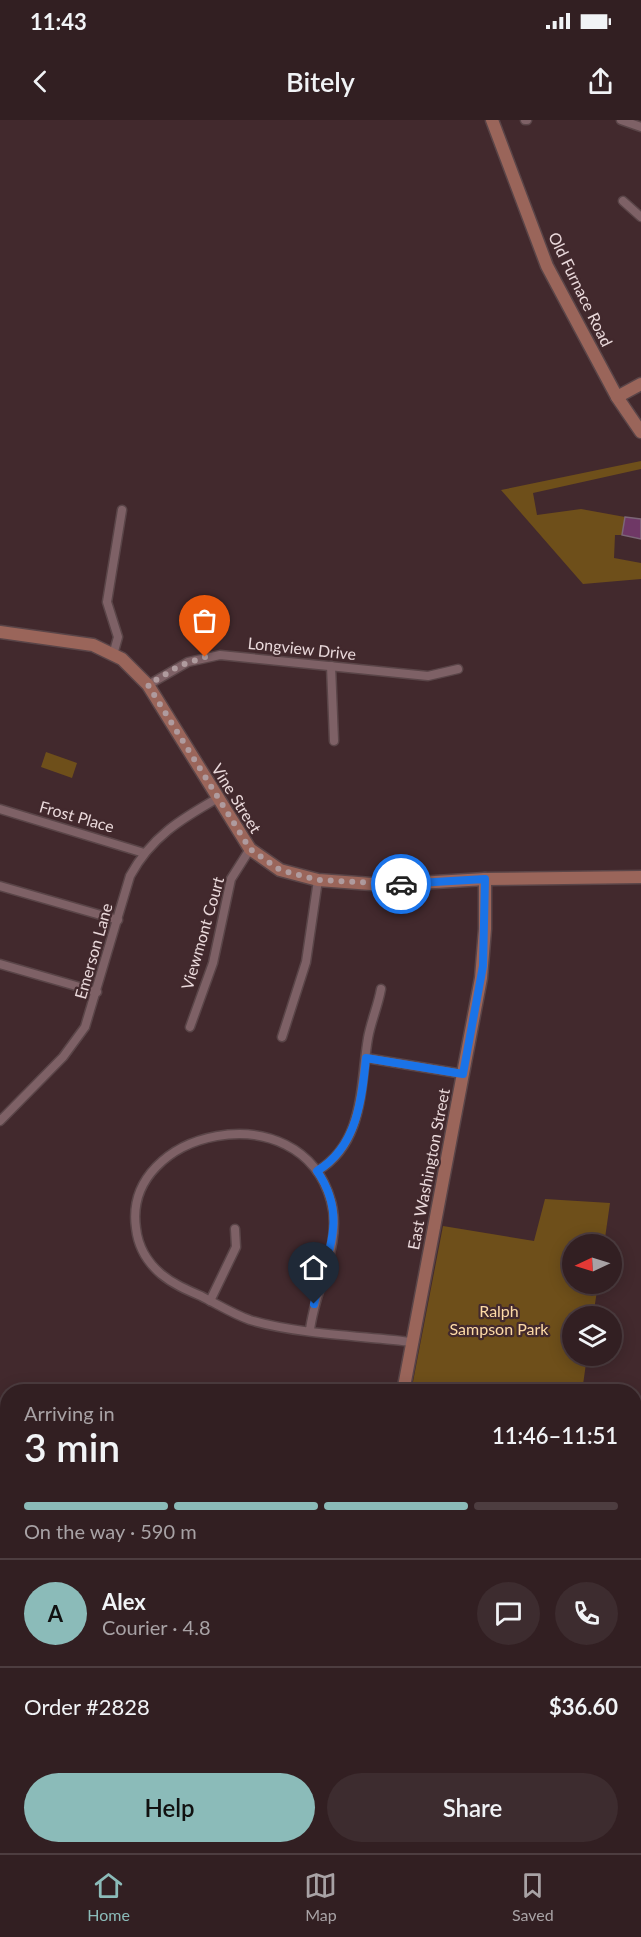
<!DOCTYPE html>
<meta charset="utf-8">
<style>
:root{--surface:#321f22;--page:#3d2c2f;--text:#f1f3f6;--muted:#a8a2a5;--line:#4d3d40;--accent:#8bbbb9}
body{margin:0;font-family:Lato,sans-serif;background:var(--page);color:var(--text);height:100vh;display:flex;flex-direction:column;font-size:22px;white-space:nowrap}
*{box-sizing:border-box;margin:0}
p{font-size:20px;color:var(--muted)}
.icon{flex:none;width:33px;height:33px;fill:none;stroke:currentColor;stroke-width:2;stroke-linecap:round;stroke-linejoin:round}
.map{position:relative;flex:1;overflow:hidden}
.details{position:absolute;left:0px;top:1264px;width:642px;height:470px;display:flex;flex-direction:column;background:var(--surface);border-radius:24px 24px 0 0;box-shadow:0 3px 15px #0003,0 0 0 2px var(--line)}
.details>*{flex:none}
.needle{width:39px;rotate:266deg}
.tools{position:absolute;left:562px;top:1114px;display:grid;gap:12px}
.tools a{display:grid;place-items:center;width:60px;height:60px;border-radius:50%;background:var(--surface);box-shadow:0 3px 15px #0003,0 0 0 2px var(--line);font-size:30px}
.pin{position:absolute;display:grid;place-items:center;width:51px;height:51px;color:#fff;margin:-62px -26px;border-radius:50% 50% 50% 0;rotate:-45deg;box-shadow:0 0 6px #0007}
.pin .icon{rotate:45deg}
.courier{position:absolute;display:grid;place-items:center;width:60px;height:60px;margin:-30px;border:4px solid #1a73e8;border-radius:50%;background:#fff;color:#222;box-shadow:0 2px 8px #0007}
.summary em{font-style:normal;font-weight:600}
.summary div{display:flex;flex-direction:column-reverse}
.summary{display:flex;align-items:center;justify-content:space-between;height:102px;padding:0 24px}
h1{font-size:39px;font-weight:600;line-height:45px}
.bar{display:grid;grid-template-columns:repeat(4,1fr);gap:9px 6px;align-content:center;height:72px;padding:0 24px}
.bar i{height:8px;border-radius:4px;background:var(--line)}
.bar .current{background:var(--accent)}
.bar p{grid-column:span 4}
.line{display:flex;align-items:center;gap:15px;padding:0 24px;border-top:2px solid var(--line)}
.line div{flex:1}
.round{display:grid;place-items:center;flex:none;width:63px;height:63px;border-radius:32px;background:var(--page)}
.action{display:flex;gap:12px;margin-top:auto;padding:12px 24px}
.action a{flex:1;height:69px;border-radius:36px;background:var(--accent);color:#111;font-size:24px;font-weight:600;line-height:69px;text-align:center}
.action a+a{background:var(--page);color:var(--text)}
.status{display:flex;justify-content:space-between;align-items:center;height:42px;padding:0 30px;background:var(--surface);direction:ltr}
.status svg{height:16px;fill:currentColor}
header{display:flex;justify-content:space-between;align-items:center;height:78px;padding:0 24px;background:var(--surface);font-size:27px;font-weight:600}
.dock{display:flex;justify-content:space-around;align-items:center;height:84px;border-top:2px solid var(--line);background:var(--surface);font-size:16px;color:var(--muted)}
.dock a{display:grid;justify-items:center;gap:3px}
.dock .current{color:var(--accent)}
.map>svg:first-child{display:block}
.green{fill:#6e4f1a}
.building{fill:#6f3866;stroke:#7c6677;stroke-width:1.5}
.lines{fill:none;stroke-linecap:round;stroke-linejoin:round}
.street-casing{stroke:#5a4548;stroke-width:11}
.secondary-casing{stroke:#5a4548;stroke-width:15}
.primary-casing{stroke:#5a4548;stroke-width:16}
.street{stroke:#7e6166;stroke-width:8}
.secondary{stroke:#9a655a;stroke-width:12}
.primary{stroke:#b5684e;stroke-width:14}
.done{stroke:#af9b9e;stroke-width:6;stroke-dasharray:0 10.8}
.route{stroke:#1a73e8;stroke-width:8}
.labels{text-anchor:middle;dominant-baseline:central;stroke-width:4.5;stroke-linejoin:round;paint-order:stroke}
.street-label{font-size:16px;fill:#ead9db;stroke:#42292d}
.park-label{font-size:16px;fill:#fddaa6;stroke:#42292d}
</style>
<div class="status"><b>11:43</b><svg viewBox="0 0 49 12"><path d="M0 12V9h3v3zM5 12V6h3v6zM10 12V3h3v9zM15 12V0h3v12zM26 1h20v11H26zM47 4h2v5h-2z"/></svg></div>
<header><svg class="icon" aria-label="back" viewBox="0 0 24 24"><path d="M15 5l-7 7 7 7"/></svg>Bitely<svg class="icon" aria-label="share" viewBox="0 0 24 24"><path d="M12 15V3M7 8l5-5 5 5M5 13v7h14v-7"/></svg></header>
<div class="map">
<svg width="641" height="1733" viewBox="0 0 641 1733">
<rect width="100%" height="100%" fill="#42292d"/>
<!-- green -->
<g class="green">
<polygon points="641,341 641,349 533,373 537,395 581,389 625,397 622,415 615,415 614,438 641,443 641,459 583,464 501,370"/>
<polygon points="46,632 77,643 72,658 41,647"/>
<polygon points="545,1079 610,1083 604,1125 573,1125 573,1164 598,1164 593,1197 573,1197 573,1236 587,1236 582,1272 411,1272 443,1106 534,1121"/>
<polygon points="637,1481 641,1482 641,1646 634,1645 634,1502"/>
</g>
<!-- building -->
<polygon class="building" points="625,397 641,399 641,419 622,415"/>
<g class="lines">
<defs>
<g id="street">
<polyline points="525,0 527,0"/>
<polyline points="621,0 641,7"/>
<polyline points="623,81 641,97"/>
<polyline points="113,535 118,517 107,482 122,390"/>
<polyline points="331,546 334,621"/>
<polyline points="148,565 188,542 220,535 428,556 458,549"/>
<polyline points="0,689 144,733"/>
<polyline points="0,766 118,800"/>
<polyline points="0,844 97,872"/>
<polyline points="190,907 213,843 231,759 250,729"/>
<polyline points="282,917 306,842 318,760"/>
<polyline points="366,938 463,954"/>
<path d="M 0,1001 L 63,937 L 85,907 L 130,756 C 151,717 181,699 218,678"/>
<path d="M 317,1051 C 365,1023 360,965 368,918 C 371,901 378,886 381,869"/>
<polyline points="210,1181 236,1127 235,1109"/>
<path d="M 310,1210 C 315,1167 343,1124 331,1081 C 300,970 122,1010 136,1108 C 138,1126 147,1142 161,1154 C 173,1164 187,1170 201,1176 C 217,1184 233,1194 250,1200 C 296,1214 363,1216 412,1222"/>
<polyline points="634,1463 641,1417"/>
<polyline points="634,1471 641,1472"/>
<polyline points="0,1553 8,1548"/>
<polyline points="634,1652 641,1653"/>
<polyline points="0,1726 8,1712"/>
<polyline points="465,1733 466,1726"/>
<polyline points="594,1733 595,1726"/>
</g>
<g id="secondary">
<polyline points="492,0 547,146 617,277 641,312"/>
<polyline points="617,277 641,264"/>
<polyline points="0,512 93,525 122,539 148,565 250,729 280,750 318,760 385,765 485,759 641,757"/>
<polyline points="403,1272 481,858 485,809 485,759"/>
<polyline points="332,1733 333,1726"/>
</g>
<g id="primary">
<polyline points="0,1596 8,1606"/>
<polyline points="95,1726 100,1733"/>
</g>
</defs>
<!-- street casing -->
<use href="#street" class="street-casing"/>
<!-- secondary casing -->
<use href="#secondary" class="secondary-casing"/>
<!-- primary casing -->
<use href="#primary" class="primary-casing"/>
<!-- street -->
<use href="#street" class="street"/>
<!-- secondary -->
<use href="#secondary" class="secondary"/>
<!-- primary -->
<use href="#primary" class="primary"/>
</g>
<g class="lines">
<!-- done -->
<polyline class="done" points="205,537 179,546 148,565 250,729 280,750 318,760 401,764"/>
<!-- route -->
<path class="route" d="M 314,1184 C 325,1135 350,1099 317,1051 C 357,1027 362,979 366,938 L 463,954 L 483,846 L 485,759 L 401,764"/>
</g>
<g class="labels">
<!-- street labels -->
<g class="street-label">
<text transform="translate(581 169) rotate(64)">Old Furnace Road</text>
<text transform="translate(302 528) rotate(6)">Longview Drive</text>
<text transform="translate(237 678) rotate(58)">Vine Street</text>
<text transform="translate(77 696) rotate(16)">Frost Place</text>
<text transform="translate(202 813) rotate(-74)">Viewmont Court</text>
<text transform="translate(93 831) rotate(-74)">Emerson Lane</text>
<text transform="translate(428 1049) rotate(-79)">East Washington Street</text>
</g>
<!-- park labels -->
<g class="park-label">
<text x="499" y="1190">Ralph<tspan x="499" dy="18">Sampson Park</tspan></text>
</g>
</g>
</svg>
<div class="tools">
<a><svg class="needle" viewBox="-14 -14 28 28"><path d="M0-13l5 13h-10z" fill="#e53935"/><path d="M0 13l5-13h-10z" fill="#a8a2a5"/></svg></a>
<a><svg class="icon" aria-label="layers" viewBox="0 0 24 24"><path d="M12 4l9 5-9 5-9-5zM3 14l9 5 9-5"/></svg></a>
</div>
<div class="pin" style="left:205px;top:537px;background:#ea580c"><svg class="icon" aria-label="bag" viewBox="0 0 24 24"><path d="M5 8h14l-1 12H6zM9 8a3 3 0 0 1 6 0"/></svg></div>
<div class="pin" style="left:314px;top:1184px;background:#1f2937"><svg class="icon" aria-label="home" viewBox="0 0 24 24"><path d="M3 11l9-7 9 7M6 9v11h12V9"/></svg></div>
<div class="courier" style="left:401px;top:764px"><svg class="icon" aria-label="car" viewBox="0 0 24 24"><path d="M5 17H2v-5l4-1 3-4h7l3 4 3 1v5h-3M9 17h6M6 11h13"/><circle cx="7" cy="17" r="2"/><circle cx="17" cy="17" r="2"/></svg></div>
<section class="details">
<div class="summary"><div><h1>3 min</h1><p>Arriving in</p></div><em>11:46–11:51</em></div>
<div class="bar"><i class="current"></i><i class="current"></i><i class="current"></i><i></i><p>On the way · 590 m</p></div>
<div class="line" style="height:108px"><b class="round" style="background:var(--accent);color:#111">A</b><div><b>Alex</b><p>Courier · 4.8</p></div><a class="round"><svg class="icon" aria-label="chat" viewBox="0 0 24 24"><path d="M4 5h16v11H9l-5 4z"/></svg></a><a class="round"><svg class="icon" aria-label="phone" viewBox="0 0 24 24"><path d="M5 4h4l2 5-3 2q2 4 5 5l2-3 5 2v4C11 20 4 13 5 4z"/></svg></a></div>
<div class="line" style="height:78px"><div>Order #2828</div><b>$36.60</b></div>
<div class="action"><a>Help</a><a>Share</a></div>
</section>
</div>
<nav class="dock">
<a class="current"><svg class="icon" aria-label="home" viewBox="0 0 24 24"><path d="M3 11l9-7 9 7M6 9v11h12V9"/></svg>Home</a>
<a><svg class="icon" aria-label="map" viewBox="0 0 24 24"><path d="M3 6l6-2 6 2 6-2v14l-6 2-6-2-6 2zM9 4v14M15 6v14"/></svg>Map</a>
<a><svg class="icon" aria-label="saved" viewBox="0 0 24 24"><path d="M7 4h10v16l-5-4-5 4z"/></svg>Saved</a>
</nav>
